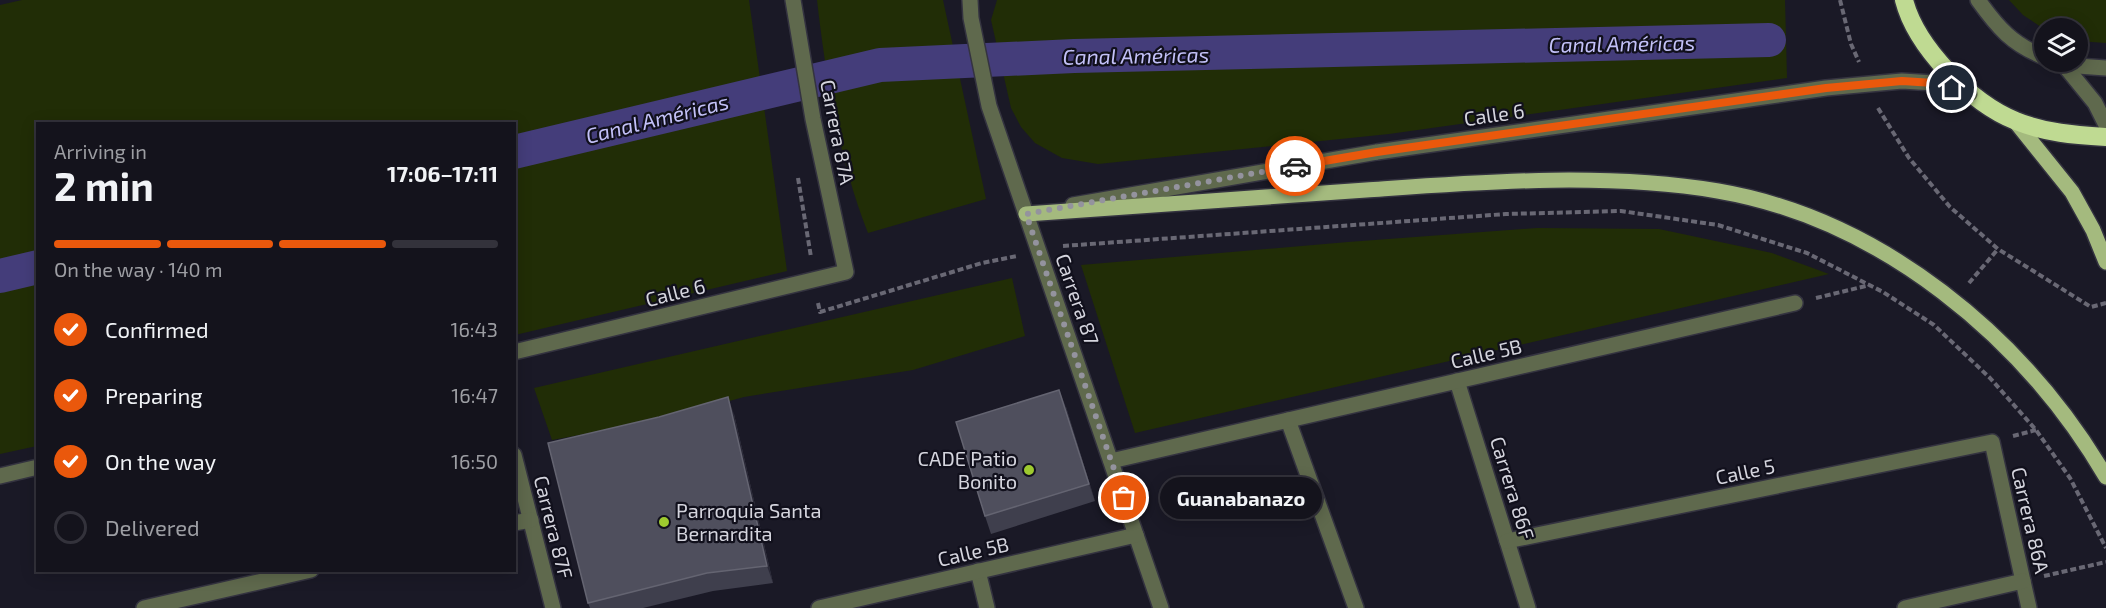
<!DOCTYPE html>
<meta charset="utf-8">
<style>
:root{--surface:#14131c;--page:#212029;--text:#f1f3f6;--muted:#9d9ea3;--line:#33323b;--accent:#ea580c}
body{margin:0;font-family:"Exo 2",sans-serif;background:var(--page);color:var(--text);height:100vh;display:flex;flex-direction:column;font-size:22px;white-space:nowrap}
*{box-sizing:border-box;margin:0}
p{font-size:20px;color:var(--muted)}
.icon{flex:none;width:33px;height:33px;fill:none;stroke:currentColor;stroke-width:2;stroke-linecap:round;stroke-linejoin:round}
.map{position:relative;flex:1;overflow:hidden}
.sheet{position:absolute;left:36px;top:122px;width:480px;height:450px;display:flex;flex-direction:column;background:var(--surface);border-radius:0px;box-shadow:0 3px 15px #0003,0 0 0 2px var(--line)}
.sheet>*{flex:none}
.buttons{position:absolute;left:2034px;top:18px;display:grid;gap:12px}
.buttons a{display:grid;place-items:center;width:54px;height:54px;border-radius:50%;background:var(--surface);box-shadow:0 3px 15px #0003,0 0 0 2px var(--line);font-size:30px}
.pin{position:absolute;display:grid;place-items:center;width:51px;height:51px;color:#fff;margin:-26px;border:3px solid #fff;border-radius:50%;box-shadow:0 2px 6px #0007}
.courier{position:absolute;display:grid;place-items:center;width:60px;height:60px;margin:-30px;border:4px solid #ea580c;border-radius:50%;background:#fff;color:#222;box-shadow:0 2px 8px #0007}
.bubble{position:absolute;height:42px;border-radius:21px;background:var(--surface);box-shadow:0 3px 15px #0003,0 0 0 2px var(--line);font-size:20px;font-weight:700;line-height:42px;text-align:center}
.head em{font-style:normal;font-weight:700}
.head div{display:flex;flex-direction:column-reverse}
.head{display:flex;align-items:center;justify-content:space-between;height:102px;padding:0 18px}
h1{font-size:39px;font-weight:700;line-height:45px}
.bar{display:grid;grid-template-columns:repeat(4,1fr);gap:9px 6px;align-content:center;height:72px;padding:0 18px}
.bar i{height:8px;border-radius:4px;background:var(--line)}
.bar .selected{background:var(--accent)}
.bar p{grid-column:span 4}
ol{padding:0 18px;list-style:none}
li{display:flex;align-items:center;gap:18px;height:66px}
li p{margin-inline-start:auto}
li .icon{padding:6px;border-radius:50%;background:var(--accent);color:#fff;stroke-width:4}
li:last-child{color:var(--muted)}
li i{width:33px;height:33px;border:3px solid var(--line);border-radius:50%}
.map>svg:first-child{display:block}
.green{fill:#212d06}
.lines{fill:none;stroke-linecap:round;stroke-linejoin:round}
.canal{stroke:#443d7a;stroke-width:34}
.minor-casing{stroke:#343340;stroke-width:18}
.major-casing{stroke:#343340;stroke-width:18}
.highway-casing{stroke:#343340;stroke-width:21}
.path{stroke:#696874;stroke-width:4;stroke-dasharray:6 3;stroke-linecap:butt}
.minor{stroke:#5f694d;stroke-width:15}
.major{stroke:#a4ba7e;stroke-width:15}
.highway{stroke:#bfda92;stroke-width:18}
.minor-bridge-casing{stroke:#343340;stroke-width:18;stroke-linecap:butt}
.minor-bridge{stroke:#5f694d;stroke-width:15}
.wall{fill:#3f3f4d}
.shaded-wall{fill:#2a2937}
.building{fill:#4f4f5d;stroke:#646471;stroke-width:1.5}
.done{stroke:#94939e;stroke-width:6;stroke-dasharray:0 10.8}
.route{stroke:#ea580c;stroke-width:8}
.poi-dot{fill:#9eca2f;stroke:#11101c;stroke-width:2}
.labels{text-anchor:middle;dominant-baseline:central;stroke-width:4.5;stroke-linejoin:round;paint-order:stroke}
.street-label{font-size:20px;fill:#d5d5de;stroke:#11101c}
.poi-label{font-size:20px;fill:#d5d5de;stroke:#11101c;text-anchor:end}
.water-label{font-size:21px;font-style:italic;fill:#c3c1f8;stroke:#11101c}
</style>
<div class="map">
<svg width="2106" height="608" viewBox="0 0 2106 608">
<rect width="100%" height="100%" fill="#1a1926"/>
<!-- green -->
<g class="green">
<polygon points="22,0 749,0 787,271 515,335 514,123 38,123 37,446 0,454 0,5"/>
<path d="M 817,0 L 943,0 L 986,199 L 868,233 C 839,160 826,78 817,0 Z"/>
<polygon points="997,0 1785,0 1787,78 1389,134 1098,164 1062,158 1035,143 1021,127 1011,108 991,20"/>
<polygon points="2009,0 2106,0 2106,43 2078,41 2078,28 2044,29 2023,15"/>
<polygon points="1537,228 1659,229 1772,253 1829,274 1135,433 1081,265 1348,242"/>
<polygon points="1012,278 1025,336 913,370 744,397 656,421 552,440 534,388"/>
</g>
<g class="lines">
<!-- canal -->
<g class="canal">
<polyline points="514,152 880,65 1074,56 1769,40"/>
<polyline points="0,276 38,267"/>
</g>
<defs>
<g id="minor">
<polyline points="970,0 971,18 989,106 1161,608"/>
<path d="M 1978,0 C 1998,28 2012,44 2044,57"/>
<polyline points="2058,63 2064,65 2106,68"/>
<polyline points="2064,65 2095,103 2106,125"/>
<polyline points="1073,205 1377,152"/>
<polyline points="514,352 846,272 813,119 793,0"/>
<polyline points="1457,381 1528,608"/>
<polyline points="1288,420 1356,608"/>
<polyline points="514,455 553,608"/>
<polyline points="1111,461 1795,303"/>
<polyline points="0,476 38,467"/>
<polyline points="514,523 531,520"/>
<polyline points="1507,541 1992,442 2029,608"/>
<polyline points="978,571 987,608"/>
<polyline points="144,608 311,570"/>
<polyline points="819,608 1136,535"/>
<polyline points="1905,608 2023,581"/>
</g>
<g id="major">
<polyline points="2015,121 2072,192 2093,230 2106,262"/>
<path d="M 1026,214 C 1139,206 1253,198 1366,190 C 1482,182 1604,172 1718,191 C 1881,219 2024,337 2106,477"/>
</g>
<path id="highway" d="M 1904,0 C 1916,47 1971,103 2016,121 C 2045,133 2075,135 2106,137"/>
</defs>
<!-- minor casing -->
<use href="#minor" class="minor-casing"/>
<!-- major casing -->
<use href="#major" class="major-casing"/>
<!-- highway casing -->
<use href="#highway" class="highway-casing"/>
<!-- path -->
<g class="path">
<polyline points="1840,0 1851,44 1859,62"/>
<polyline points="1878,108 1909,158 1950,207 1998,249 2091,307 2106,303"/>
<polyline points="798,178 811,257"/>
<polyline points="1063,246 1506,214 1621,211 1718,225 1807,253 1883,292 1934,325 1990,378 2036,430 2070,478 2106,548"/>
<polyline points="1969,283 1998,249"/>
<polyline points="1816,298 1870,285"/>
<polyline points="818,303 820,312 982,263 1017,256"/>
<polyline points="2013,436 2036,430"/>
<polyline points="2044,576 2106,562"/>
</g>
<!-- minor -->
<use href="#minor" class="minor"/>
<!-- major -->
<use href="#major" class="major"/>
<!-- highway -->
<use href="#highway" class="highway"/>
<defs>
<polyline id="minor-bridge" points="1377,152 1826,88 1902,81 1934,83 1970,94"/>
</defs>
<!-- minor-bridge casing -->
<use href="#minor-bridge" class="minor-bridge-casing"/>
<!-- minor-bridge -->
<use href="#minor-bridge" class="minor-bridge"/>
</g>
<!-- wall -->
<g class="wall">
<polygon points="1066,407 1095,501 991,534 985,516"/>
<polygon points="734,414 773,583 713,591 643,608 590,608 588,603"/>
</g>
<!-- shaded-wall -->
<g class="shaded-wall">
<polygon points="1059,390 1066,407 1095,501 1089,484"/>
<polygon points="728,397 734,414 773,583 767,566"/>
</g>
<!-- building -->
<g class="building">
<polygon points="1059,390 1089,484 985,516 956,422"/>
<polygon points="728,397 767,566 707,573 588,603 548,443 659,417"/>
</g>
<g class="lines">
<!-- done -->
<polyline class="done" points="1124,498 1026,214 1295,166"/>
<!-- route -->
<polyline class="route" points="1295,166 1377,152 1826,88 1902,81 1934,83 1952,88"/>
</g>
<!-- markers -->
<g class="poi-dot">
<circle cx="1029" cy="470" r="6"/>
<circle cx="664" cy="522" r="6"/>
</g>
<g class="labels">
<!-- street labels -->
<g class="street-label">
<text transform="translate(1494 114) rotate(-8)">Calle 6</text>
<text transform="translate(838 132) rotate(79)">Carrera 87A</text>
<text transform="translate(675 292) rotate(-14)">Calle 6</text>
<text transform="translate(1078 299) rotate(71)">Carrera 87</text>
<text transform="translate(1486 353) rotate(-13)">Calle 5B</text>
<text transform="translate(1745 471) rotate(-12)">Calle 5</text>
<text transform="translate(1513 488) rotate(73)">Carrera 86F</text>
<text transform="translate(2031 520) rotate(77)">Carrera 86A</text>
<text transform="translate(554 527) rotate(76)">Carrera 87F</text>
<text transform="translate(973 551) rotate(-13)">Calle 5B</text>
</g>
<!-- poi labels -->
<g class="poi-label">
<text x="1017" y="458">CADE Patio<tspan x="1017" dy="23">Bonito</tspan></text>
<text x="676" y="510" text-anchor="start">Parroquia Santa<tspan x="676" dy="23">Bernardita</tspan></text>
</g>
<!-- water labels -->
<g class="water-label">
<text transform="translate(1622 43) rotate(-1)">Canal Américas</text>
<text transform="translate(1136 55) rotate(-1)">Canal Américas</text>
<text transform="translate(657 118) rotate(-14)">Canal Américas</text>
</g>
</g>
</svg>
<div class="buttons">
<a><svg class="icon" aria-label="layers" viewBox="0 0 24 24"><path d="M12 4l9 5-9 5-9-5zM3 14l9 5 9-5"/></svg></a>
</div>
<div class="pin" style="left:1124px;top:498px;background:#ea580c"><svg class="icon" aria-label="bag" viewBox="0 0 24 24"><path d="M5 8h14l-1 12H6zM9 8a3 3 0 0 1 6 0"/></svg></div>
<div class="pin" style="left:1952px;top:88px;background:#1f2937"><svg class="icon" aria-label="home" viewBox="0 0 24 24"><path d="M3 11l9-7 9 7M6 9v11h12V9"/></svg></div>
<div class="courier" style="left:1295px;top:166px"><svg class="icon" aria-label="car" viewBox="0 0 24 24"><path d="M5 17H2v-5l4-1 3-4h7l3 4 3 1v5h-3M9 17h6M6 11h13"/><circle cx="7" cy="17" r="2"/><circle cx="17" cy="17" r="2"/></svg></div>
<div class="bubble" style="left:1160px;top:477px;width:162px">Guanabanazo</div>
<section class="sheet">
<div class="head"><div><h1>2 min</h1><p>Arriving in</p></div><em>17:06–17:11</em></div>
<div class="bar"><i class="selected"></i><i class="selected"></i><i class="selected"></i><i></i><p>On the way · 140 m</p></div>
<ol>
<li><svg class="icon" aria-label="check" viewBox="0 0 24 24"><path d="M5 12l5 5 9-10"/></svg>Confirmed<p>16:43</p></li>
<li><svg class="icon" aria-label="check" viewBox="0 0 24 24"><path d="M5 12l5 5 9-10"/></svg>Preparing<p>16:47</p></li>
<li><svg class="icon" aria-label="check" viewBox="0 0 24 24"><path d="M5 12l5 5 9-10"/></svg>On the way<p>16:50</p></li>
<li><i></i>Delivered</li>
</ol>
</section>
</div>
